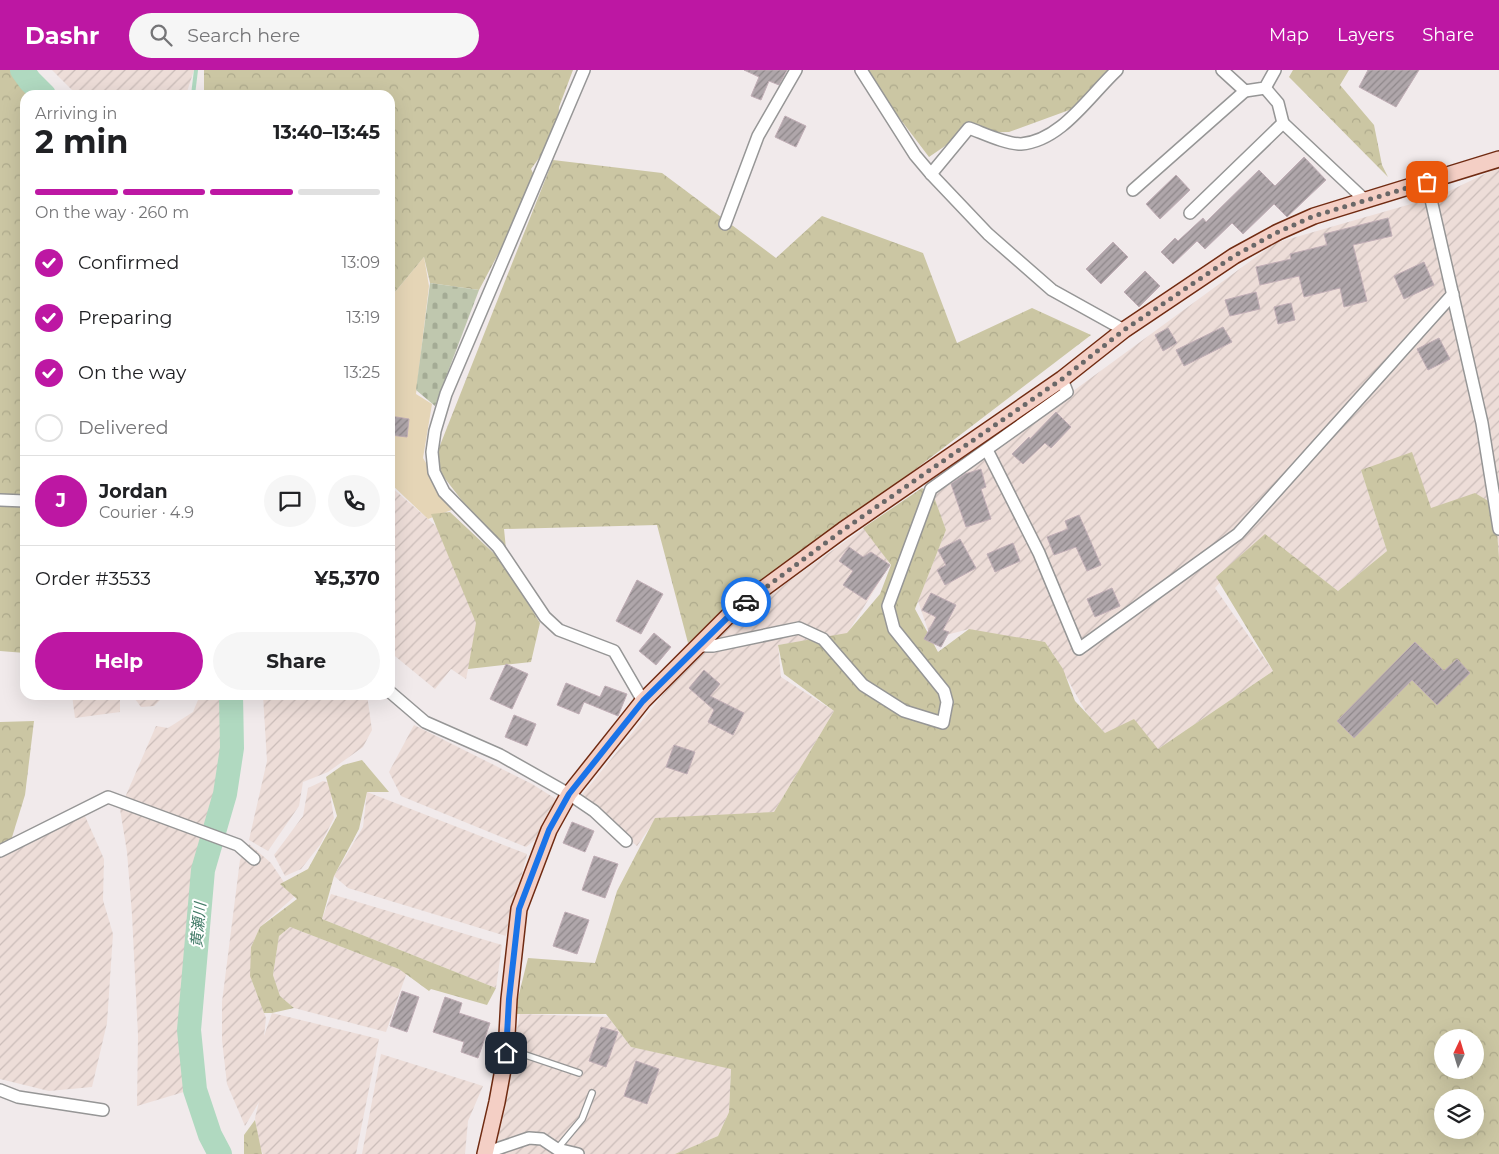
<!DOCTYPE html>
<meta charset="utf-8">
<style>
:root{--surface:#fff;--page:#f6f6f6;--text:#202124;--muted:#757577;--line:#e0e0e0;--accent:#bd17a3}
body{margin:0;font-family:Montserrat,"Noto Sans JP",sans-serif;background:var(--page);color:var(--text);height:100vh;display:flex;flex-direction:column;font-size:19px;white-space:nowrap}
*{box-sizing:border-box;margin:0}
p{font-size:16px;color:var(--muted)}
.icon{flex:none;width:28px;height:28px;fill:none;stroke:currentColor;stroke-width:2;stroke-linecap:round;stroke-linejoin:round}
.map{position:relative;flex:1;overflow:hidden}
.details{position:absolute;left:20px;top:20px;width:375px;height:610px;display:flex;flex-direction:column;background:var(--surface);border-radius:15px;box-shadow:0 5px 20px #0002}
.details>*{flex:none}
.needle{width:32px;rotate:4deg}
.buttons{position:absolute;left:1434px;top:959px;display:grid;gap:10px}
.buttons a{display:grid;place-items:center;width:50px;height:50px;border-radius:50%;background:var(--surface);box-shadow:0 5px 20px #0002;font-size:25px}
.pin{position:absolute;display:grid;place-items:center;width:42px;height:42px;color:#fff;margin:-21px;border-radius:10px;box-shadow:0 2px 8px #0006}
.courier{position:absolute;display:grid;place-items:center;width:50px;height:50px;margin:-25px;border:4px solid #1a73e8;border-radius:50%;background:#fff;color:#222;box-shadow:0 1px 6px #0007}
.summary em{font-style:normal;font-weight:700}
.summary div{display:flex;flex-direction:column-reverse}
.summary{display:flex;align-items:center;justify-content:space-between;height:85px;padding:0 15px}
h1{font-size:32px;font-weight:700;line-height:38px}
.bar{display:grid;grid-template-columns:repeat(4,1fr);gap:8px 5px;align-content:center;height:60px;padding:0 15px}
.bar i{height:6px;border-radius:4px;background:var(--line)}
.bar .current{background:var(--accent)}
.bar p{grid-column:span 4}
.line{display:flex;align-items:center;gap:12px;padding:0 15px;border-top:1px solid var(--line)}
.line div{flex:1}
.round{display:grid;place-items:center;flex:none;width:52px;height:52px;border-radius:26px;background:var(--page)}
ol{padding:0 15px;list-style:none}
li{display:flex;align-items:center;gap:15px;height:55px}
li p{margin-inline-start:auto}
li .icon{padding:5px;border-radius:50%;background:var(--accent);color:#fff;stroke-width:4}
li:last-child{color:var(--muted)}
li i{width:28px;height:28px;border:2px solid var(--line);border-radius:50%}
.action{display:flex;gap:10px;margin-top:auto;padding:10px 15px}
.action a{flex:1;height:58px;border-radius:30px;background:var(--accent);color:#fff;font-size:20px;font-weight:700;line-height:58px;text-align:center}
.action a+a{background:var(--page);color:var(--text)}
header{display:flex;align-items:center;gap:30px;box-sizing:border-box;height:70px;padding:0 25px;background:var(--accent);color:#fff}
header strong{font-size:24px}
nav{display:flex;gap:28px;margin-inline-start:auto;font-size:18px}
.search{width:350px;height:45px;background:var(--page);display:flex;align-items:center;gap:12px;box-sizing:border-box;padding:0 18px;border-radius:28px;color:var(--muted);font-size:19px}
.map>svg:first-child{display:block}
.farmland{fill:url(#farmland-furrows)}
.grass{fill:#e5d5b6}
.forest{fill:url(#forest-crowns);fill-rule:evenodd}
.cemetery{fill:url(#cemetery-stones)}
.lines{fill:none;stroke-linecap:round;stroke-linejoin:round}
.stream{stroke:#b0d9c0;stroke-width:4}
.river{stroke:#b0d9c0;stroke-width:24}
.building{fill:url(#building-hatch);stroke:#c1aeb6}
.lane-casing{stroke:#969696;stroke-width:8}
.street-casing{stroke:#969696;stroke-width:14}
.secondary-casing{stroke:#702b12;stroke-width:18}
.lane{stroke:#fff;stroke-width:5.5}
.street{stroke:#fff;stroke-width:11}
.secondary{stroke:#f4cfc5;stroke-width:15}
.done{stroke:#6a6868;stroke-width:5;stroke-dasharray:0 9}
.route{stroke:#1a73e8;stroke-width:6}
.labels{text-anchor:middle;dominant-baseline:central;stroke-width:4;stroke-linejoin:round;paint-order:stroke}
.water-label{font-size:15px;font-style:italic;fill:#437b68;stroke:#fff}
</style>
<header>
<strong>Dashr</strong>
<div class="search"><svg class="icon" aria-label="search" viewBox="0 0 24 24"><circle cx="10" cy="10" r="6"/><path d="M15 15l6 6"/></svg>Search here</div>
<nav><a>Map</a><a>Layers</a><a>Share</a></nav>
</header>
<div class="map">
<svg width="1499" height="1084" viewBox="0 0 1499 1084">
<defs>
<pattern id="farmland-furrows" width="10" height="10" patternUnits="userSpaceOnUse" patternTransform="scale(1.25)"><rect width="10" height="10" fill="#edddd8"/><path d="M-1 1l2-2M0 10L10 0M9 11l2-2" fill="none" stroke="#cbbdb9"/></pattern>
<pattern id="forest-crowns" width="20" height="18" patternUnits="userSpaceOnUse" patternTransform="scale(1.25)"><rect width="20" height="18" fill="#cbc6a3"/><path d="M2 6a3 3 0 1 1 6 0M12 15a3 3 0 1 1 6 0" fill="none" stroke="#aeaa8c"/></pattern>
<pattern id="cemetery-stones" width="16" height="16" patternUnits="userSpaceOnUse" patternTransform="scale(1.25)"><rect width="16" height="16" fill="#bfc7ae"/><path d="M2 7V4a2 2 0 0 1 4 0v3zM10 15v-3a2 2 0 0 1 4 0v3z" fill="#a4ab95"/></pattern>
<pattern id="building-hatch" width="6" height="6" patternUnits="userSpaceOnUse" patternTransform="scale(1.25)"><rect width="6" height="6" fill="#afa6aa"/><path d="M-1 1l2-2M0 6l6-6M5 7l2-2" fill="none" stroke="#8e878a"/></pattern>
</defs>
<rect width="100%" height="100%" fill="#f1eaeb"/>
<!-- farmland -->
<g class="farmland">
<polygon points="52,0 194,0 186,25 77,25"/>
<polygon points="1499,97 1499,504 1431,438 1361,400 1387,481 1338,521 1265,465 1215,518 1273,601 1158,679 1105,663 1086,642 1052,582 969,559 931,569 918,531 946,460 933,424 1275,173 1439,126"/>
<polygon points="390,416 436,456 452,472 477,556 466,609 451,599 435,619 390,582"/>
<polygon points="867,456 890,495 847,564 778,575 781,607 834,641 774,742 653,753 637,776 579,729 695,585 751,538"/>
<polygon points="72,625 120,625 120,642 75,648"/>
<polygon points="132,625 165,625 154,636 141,637"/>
<polygon points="200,625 220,625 227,652 226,677 217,728 196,810 184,945 187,1021 137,1036 138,965 132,845 127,782 120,739 156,656 168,658 193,642"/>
<polygon points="263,625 367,625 372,660 363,677 328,702 303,712 299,736 268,781 249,770 267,691"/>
<polygon points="414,655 532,714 556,729 535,770 526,777 401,726 389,702"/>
<polygon points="323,711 333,714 331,730 334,748 320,775 301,799 285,806 274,785 303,746 308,718"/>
<polygon points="367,722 527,784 506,866 348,818 334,806 363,757"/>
<polygon points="85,746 104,789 103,830 113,864 107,953 92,1017 49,1021 0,1009 0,785"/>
<polygon points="249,774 271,793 294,827 260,857 251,877 251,909 266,948 264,966 272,943 379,969 356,1084 263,1084 260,1077 255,1048 259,1032 245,1056 227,1014 222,970 222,932 240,790"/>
<polygon points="331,824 502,875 496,918 322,849"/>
<polygon points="290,857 407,902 386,962 294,938 280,926 273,905 279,866"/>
<polygon points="520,944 608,947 631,977 731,998 729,1042 718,1066 676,1084 493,1084"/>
<polygon points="381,984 483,1016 468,1051 465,1084 362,1084"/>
</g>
<!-- grass -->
<polygon class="grass" points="424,187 429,216 416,324 432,334 423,388 454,439 428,449 390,413 390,228"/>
<!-- forest -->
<g class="forest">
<polygon points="0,0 17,0 37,25 25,25 25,583 0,581"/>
<polygon points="204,0 573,0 559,37 558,62 531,99 537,111 479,220 430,213 424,187 390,228 390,25 204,25"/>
<polygon points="863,0 1108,0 1083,35 1009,62 964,63 929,87"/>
<polygon points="1293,0 1349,0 1340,15 1374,55 1382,95 1388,107 1289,7"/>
<polygon points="553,90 662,103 776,188 822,146 923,183 957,273 1032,238 1091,265 688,573 657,455 504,459 507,489 433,393"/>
<path d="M 1412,382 L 1431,438 L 1475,423 L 1495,435 L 1499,488 L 1499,1084 L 675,1084 L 718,1066 L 729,1042 L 731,999 L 631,977 L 606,944 L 514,944 L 528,888 L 595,893 L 617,821 L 655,748 L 774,742 L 834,641 L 784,604 L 778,575 L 847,563 L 880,524 L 891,495 L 863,458 L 922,418 L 933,424 L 946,460 L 915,539 L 938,582 L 969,559 L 1045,572 L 1063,599 L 1075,631 L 1105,663 L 1134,649 L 1158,679 L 1273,601 L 1216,507 L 1265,464 L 1338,521 L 1387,481 L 1361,400 ZM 1442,968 L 1475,968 L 1475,1000 L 1442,1000 ZM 1442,1028 L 1475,1028 L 1475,1060 L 1442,1060 Z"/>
<polygon points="450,442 502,491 540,553 531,592 468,599 476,553 431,444"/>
<polygon points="34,651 25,725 9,777 0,780 0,652"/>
<polygon points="362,690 389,722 367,722 359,759 334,806 322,849 496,918 487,935 431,919 429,921 399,899 290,857 279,866 273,905 280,926 294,938 272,943 264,943 250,906 251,877 260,857 297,829 280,814 308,799 337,746 326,707 343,695"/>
<polygon points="255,1050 262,1084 244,1084 244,1065"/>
</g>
<!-- cemetery -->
<polygon class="cemetery" points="430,213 479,220 435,336 416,320"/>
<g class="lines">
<!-- stream -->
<polyline class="stream" points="193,25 196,0"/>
<!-- river -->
<g class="river">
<polyline points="22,0 30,11 44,25"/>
<polyline points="220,1084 210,1065 195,1020 189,960 203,800 225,724 232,678 231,625"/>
</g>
</g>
<!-- building -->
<g class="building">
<polygon points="744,0 787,0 779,15 769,11 761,30 751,26 759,7"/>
<polygon points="1368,0 1419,0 1396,37 1359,17"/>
<polygon points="785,46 806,56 796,77 775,67"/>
<polygon points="1304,87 1326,110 1287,147 1274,134 1243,164 1232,153 1205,179 1197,171 1173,194 1161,182 1175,168 1178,171 1203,148 1206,152 1259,100 1275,116"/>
<polygon points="1176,105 1190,120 1160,149 1146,134"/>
<polygon points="1388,148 1392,166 1353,175 1367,231 1344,237 1340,218 1304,227 1299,206 1260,215 1256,197 1291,189 1290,184 1327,175 1324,164"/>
<polygon points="1113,172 1128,187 1101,214 1086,199"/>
<polygon points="1424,192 1434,215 1404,229 1394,206"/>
<polygon points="1145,201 1160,216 1139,237 1124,222"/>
<polygon points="1256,222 1260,239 1230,246 1225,230"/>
<polygon points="1291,233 1295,250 1278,254 1274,237"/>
<polygon points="1223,257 1232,272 1184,296 1176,280"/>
<polygon points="1168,258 1177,273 1163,281 1155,265"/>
<polygon points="1439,268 1450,289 1428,300 1417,279"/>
<polygon points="1056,342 1071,357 1051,378 1045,373 1023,394 1012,384 1029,367 1030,369"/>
<polygon points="390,346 409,349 407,367 390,365"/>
<polygon points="981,399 986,417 981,419 991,449 966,457 951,414 965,404"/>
<polygon points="1079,445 1101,495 1087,501 1076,477 1054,485 1047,467 1068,459 1065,451"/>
<polygon points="960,469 976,498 945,515 937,500 946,495 938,480"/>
<polygon points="1013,473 1020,491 995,502 987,484"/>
<polygon points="849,477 863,487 871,482 890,495 866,530 843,515 853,501 839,491"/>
<polygon points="637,510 663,524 641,564 616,551"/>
<polygon points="1112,518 1120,536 1095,547 1087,529"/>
<polygon points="931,523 956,535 943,560 949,562 941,577 924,569 936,547 922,540"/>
<polygon points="654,563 671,577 656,595 639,581"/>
<polygon points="1415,572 1444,601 1457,589 1470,603 1437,635 1412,610 1354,668 1337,651"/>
<polygon points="506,594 528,604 512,639 490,629"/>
<polygon points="704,600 720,614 710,626 744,643 733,665 708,652 714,640 689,618"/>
<polygon points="566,613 600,627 605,616 627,624 618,646 584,632 579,644 557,635"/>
<polygon points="514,645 536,654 527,676 505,667"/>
<polygon points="674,675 695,682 687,704 666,697"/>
<polygon points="572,752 594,761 585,782 563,773"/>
<polygon points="594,786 618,794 605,828 582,820"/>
<polygon points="565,842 589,850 577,884 553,876"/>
<polygon points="402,921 419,927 407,962 390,956"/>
<polygon points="445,927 462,933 459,943 490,953 478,988 461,982 464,972 433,962"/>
<polygon points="601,957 618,962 606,997 589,991"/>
<polygon points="636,991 659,999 647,1034 624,1026"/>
</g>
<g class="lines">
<defs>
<g id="lane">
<polyline points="508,979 579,1003"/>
<polyline points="557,1079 582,1049 592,1023"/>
</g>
<g id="street">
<polyline points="584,0 446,324 435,361 432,382 434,402 444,422 498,477 545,547 559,560 614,581 643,631"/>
<polyline points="861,0 915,85 931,104 988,164 1052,220 1124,260"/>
<polyline points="1265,18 1278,33 1283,53"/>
<polyline points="1245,21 1265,18 1275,0"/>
<path d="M 931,104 L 969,58 C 983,63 1005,74 1021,74 C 1061,71 1089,26 1117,0"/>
<polyline points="1427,112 1482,353 1499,459"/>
<polyline points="1133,120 1245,21 1222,0"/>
<polyline points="1190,143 1283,53 1365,130"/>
<polyline points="725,154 758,66 796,0"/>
<polyline points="987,380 1039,483 1079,579 1238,464 1453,224"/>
<polyline points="0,430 25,431"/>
<polyline points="698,576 713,576 799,558 823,569 863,615 904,641 943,653 947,632 944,621 894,559 888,536 931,419 1067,322 1062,309"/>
<polyline points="390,622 425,652 500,685 569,724 594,741 626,771"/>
<polyline points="0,781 108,727 238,775 254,789"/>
<polyline points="0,1020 18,1027 103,1040"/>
<polyline points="485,1083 529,1068 542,1069 557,1079 578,1084"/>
</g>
<polyline id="secondary" points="485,1084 497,1032 506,983 509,929 519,839 549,760 569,724 643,631 733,541 843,460 1062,309 1124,260 1234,186 1278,162 1314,146 1499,89"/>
</defs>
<!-- lane casing -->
<use href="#lane" class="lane-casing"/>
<!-- street casing -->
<use href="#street" class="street-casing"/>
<!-- secondary casing -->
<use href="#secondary" class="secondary-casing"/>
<!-- lane -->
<use href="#lane" class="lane"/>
<!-- street -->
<use href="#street" class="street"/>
<!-- secondary -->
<use href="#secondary" class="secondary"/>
</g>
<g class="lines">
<!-- done -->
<polyline class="done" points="746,532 843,460 1062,309 1124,260 1234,186 1278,162 1314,146 1427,112"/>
<!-- route -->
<polyline class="route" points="506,983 509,929 519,839 549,760 569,724 643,631 733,542 746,532"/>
</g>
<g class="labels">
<!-- water labels -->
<g class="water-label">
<text transform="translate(198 855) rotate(-85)">黄瀬川</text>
</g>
</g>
</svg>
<div class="buttons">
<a><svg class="needle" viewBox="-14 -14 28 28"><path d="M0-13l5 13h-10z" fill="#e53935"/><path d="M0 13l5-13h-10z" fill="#757577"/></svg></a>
<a><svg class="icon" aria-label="layers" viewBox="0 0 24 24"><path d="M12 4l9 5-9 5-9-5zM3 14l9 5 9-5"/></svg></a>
</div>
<div class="pin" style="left:1427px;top:112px;background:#ea580c"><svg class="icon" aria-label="bag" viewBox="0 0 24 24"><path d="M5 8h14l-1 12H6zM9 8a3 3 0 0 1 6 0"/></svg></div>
<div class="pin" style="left:506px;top:983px;background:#1f2937"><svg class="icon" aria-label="home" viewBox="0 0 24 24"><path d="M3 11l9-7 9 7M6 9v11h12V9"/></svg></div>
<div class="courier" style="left:746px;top:532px"><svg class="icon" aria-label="car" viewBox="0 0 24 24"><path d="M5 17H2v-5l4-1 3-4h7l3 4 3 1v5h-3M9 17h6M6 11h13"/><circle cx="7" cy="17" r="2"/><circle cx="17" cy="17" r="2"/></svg></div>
<section class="details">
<div class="summary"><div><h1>2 min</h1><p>Arriving in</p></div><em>13:40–13:45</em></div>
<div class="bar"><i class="current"></i><i class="current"></i><i class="current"></i><i></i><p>On the way · 260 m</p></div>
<ol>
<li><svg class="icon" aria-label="check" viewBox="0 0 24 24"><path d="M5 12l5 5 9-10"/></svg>Confirmed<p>13:09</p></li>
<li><svg class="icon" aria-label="check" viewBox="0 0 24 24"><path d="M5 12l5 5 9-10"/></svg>Preparing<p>13:19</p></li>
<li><svg class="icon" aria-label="check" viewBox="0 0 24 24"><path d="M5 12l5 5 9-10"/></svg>On the way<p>13:25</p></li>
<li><i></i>Delivered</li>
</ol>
<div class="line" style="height:90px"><b class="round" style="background:var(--accent);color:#fff">J</b><div><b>Jordan</b><p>Courier · 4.9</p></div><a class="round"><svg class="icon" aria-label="chat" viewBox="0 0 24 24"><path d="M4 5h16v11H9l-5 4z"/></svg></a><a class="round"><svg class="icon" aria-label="phone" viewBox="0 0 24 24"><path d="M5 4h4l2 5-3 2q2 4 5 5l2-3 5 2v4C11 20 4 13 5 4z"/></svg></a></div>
<div class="line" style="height:65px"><div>Order #3533</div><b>¥5,370</b></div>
<div class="action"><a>Help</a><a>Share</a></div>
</section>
</div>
